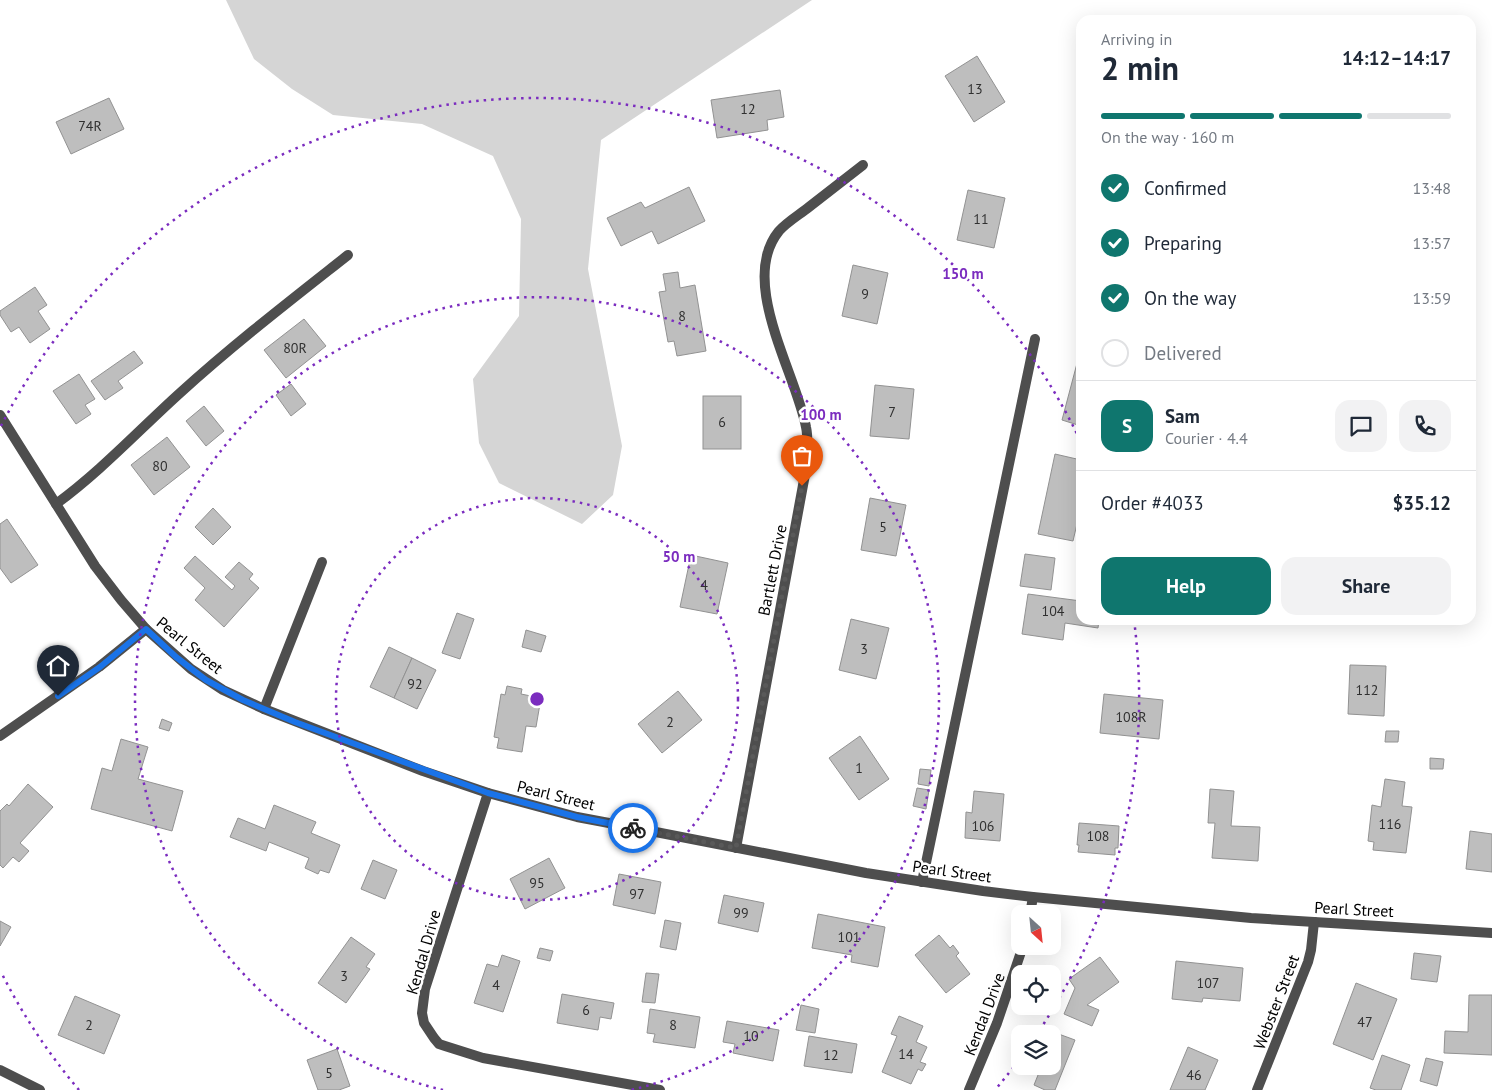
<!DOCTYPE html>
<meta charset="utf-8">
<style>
:root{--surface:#fff;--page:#f2f2f3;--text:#1f2937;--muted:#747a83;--line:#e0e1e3;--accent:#0f766e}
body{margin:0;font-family:"PT Sans",sans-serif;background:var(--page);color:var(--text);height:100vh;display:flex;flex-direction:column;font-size:19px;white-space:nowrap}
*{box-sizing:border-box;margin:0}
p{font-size:16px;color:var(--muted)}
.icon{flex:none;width:28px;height:28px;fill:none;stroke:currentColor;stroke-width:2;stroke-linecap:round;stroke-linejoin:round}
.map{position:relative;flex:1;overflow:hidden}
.details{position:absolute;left:1076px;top:15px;width:400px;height:610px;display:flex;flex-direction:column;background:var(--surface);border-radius:15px;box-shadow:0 5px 20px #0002}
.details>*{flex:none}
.needle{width:32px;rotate:153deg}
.controls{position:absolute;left:1011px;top:905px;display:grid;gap:10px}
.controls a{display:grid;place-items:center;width:50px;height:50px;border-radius:10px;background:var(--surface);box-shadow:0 5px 20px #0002;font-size:25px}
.pin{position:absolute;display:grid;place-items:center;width:42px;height:42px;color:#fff;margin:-51px -21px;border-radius:50% 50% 50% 0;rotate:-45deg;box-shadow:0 0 5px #0007}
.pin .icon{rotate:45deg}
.courier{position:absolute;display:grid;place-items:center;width:50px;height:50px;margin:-25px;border:4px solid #1a73e8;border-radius:50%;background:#fff;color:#222;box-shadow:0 1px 6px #0007}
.overview em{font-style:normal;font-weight:700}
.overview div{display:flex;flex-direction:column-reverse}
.overview{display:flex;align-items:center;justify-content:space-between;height:85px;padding:0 25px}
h1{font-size:32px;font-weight:700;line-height:38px}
.bar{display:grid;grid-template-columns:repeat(4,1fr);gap:8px 5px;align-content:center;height:60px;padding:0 25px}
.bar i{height:6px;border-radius:4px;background:var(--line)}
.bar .on{background:var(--accent)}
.bar p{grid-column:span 4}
.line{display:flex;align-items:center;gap:12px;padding:0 25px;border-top:1px solid var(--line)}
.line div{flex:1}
.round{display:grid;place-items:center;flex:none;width:52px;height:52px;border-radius:15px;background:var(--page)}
ol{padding:0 25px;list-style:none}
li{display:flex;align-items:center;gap:15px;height:55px}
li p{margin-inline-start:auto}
li .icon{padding:5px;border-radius:50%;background:var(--accent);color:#fff;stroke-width:4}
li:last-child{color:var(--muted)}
li i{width:28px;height:28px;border:2px solid var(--line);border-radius:50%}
.button{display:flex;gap:10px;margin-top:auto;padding:10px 25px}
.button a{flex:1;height:58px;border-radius:15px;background:var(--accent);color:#fff;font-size:20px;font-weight:700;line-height:58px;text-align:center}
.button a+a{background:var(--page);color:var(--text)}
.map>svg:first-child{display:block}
.green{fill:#d5d5d5}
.building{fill:#bebebe;stroke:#929292}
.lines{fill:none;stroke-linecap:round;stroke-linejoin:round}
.service{stroke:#4e4e4e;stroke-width:10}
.minor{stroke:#4e4e4e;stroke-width:10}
.tertiary{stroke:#4e4e4e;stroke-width:10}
.done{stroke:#595959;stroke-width:5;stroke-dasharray:0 9}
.route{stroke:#1a73e8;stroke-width:6}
.ring{fill:none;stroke:#7b2cbf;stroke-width:2.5;stroke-dasharray:2.5 5}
.labels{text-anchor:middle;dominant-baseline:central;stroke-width:5;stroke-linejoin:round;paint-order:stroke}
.number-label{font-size:14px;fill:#303030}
.street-label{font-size:16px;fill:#000;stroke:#fff}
.centre{fill:#7b2cbf;stroke:#fff;stroke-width:2.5}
.ring-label{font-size:15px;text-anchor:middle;font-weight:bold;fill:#7b2cbf;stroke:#fff;stroke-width:5;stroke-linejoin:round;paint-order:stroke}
</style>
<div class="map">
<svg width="1492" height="1090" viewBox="0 0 1492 1090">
<rect width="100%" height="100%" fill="#fff"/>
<!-- green -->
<polygon class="green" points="226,0 812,0 601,140 588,269 622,446 613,495 582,524 499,483 479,443 473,379 519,316 521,219 493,156 422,124 333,115 292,89 254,59"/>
<!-- building -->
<g class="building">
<polygon points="977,56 1005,102 974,122 945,76"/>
<polygon points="780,90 784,117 767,120 768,130 717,138 711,100"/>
<polygon points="109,98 124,129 71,154 56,122"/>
<polygon points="689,187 705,221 658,244 652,231 621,246 607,218 641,202 645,208"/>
<polygon points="968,190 1005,198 994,248 957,240"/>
<polygon points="853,265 888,273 877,324 842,316"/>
<polygon points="678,272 680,288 695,285 706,351 677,356 674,341 668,342 659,292 666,291 663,274"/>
<polygon points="35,287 47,305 38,311 50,329 30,343 19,327 11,332 0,315 0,311"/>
<polygon points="304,319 326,346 286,378 264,350"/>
<polygon points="134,351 143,363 118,381 123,388 105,400 91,381"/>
<polygon points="1080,352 1081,353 1081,426 1062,420"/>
<polygon points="79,374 95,399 85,405 91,414 76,424 53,391"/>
<polygon points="291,384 306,404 291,416 276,395"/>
<polygon points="875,385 914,389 909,439 870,436"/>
<rect x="703" y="396" width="38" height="53"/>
<polygon points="204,406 224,431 206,446 186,421"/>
<polygon points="167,437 190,467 154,495 131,465"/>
<polygon points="1055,454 1081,460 1081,512 1080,511 1073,541 1038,534"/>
<polygon points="870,498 906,505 896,556 861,550"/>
<polygon points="213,508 231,527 213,545 195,527"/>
<polygon points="7,519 38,565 11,583 0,568 0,524"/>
<polygon points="1025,554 1055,558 1051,590 1020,586"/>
<polygon points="691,555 728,563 717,614 680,607"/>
<polygon points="195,556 232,590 235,586 225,577 239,562 253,574 249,579 259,588 224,627 195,600 205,588 184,568"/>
<polygon points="1028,594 1081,601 1081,620 1099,620 1098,628 1065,623 1063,640 1022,634"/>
<polygon points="457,613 474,619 460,659 442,653"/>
<polygon points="851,619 889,628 876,679 839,670"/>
<polygon points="526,630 546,636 541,652 522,647"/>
<polygon points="389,647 412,658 394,698 370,687"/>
<polygon points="412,658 436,670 417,709 394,698"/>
<polygon points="1350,665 1386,666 1384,716 1348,714"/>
<polygon points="507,686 522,689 521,694 541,698 536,727 526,726 522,752 497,748 499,738 494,737 501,694 505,695"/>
<polygon points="678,691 702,720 662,753 638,724"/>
<polygon points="1104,694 1163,700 1159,739 1100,733"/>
<polygon points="162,719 172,723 169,731 159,728"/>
<polygon points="1386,731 1399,731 1398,742 1385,742"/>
<polygon points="860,736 889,779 859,800 829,758"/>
<polygon points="121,739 148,747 138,779 183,791 172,831 91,809 102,768 112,771"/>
<polygon points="1430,758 1444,759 1443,769 1430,769"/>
<polygon points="920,769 931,770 929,786 918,784"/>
<polygon points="1385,779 1405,782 1402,806 1412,807 1406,853 1373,850 1374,842 1368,841 1372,805 1381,807"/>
<polygon points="28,784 53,807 20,843 29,851 19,862 13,857 3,868 0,865 0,811 7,804 9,806"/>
<polygon points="917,788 929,790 926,809 913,806"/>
<polygon points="1210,789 1234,791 1231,826 1260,827 1258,861 1212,858 1215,823 1208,823"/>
<polygon points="974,791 1004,794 1000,841 965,838 966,812 972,813"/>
<polygon points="274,805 316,822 311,833 340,845 329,873 320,870 318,874 305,868 309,858 269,842 266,851 230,837 238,818 265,829"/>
<polygon points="1079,823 1119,826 1118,848 1115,848 1115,855 1078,852 1079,845 1077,845"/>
<polygon points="1470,831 1492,834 1492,872 1466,869"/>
<polygon points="549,858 565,888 525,909 510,879"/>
<polygon points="373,860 397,870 385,899 361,889"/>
<polygon points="619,874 661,882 655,914 613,905"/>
<polygon points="724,895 764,903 758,932 718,923"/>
<polygon points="818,914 885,927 878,967 851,962 852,955 812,948"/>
<polygon points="665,920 681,923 676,950 660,947"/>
<polygon points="0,921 11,927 0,946"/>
<polygon points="939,935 950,948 953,945 959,953 956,956 970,974 946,993 915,955"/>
<polygon points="351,937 375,954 366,967 370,969 346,1003 318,983"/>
<polygon points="540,948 553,951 550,961 537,958"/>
<polygon points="1414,953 1441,956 1437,982 1411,979"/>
<polygon points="502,955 520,961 503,1012 474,1003 487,964 498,967"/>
<polygon points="1100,957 1119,982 1087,1005 1099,1010 1092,1026 1064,1014 1075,988 1069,979"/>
<polygon points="1176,961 1243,968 1240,1001 1203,998 1202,1002 1172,999"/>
<polygon points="646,973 659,974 655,1003 642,1002"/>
<polygon points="1356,983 1397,999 1373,1060 1333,1044"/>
<polygon points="562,994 614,1003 611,1019 600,1017 598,1030 557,1023"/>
<polygon points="1469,995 1492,995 1492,1055 1444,1053 1445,1031 1468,1032"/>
<polygon points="75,996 120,1015 104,1054 58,1035"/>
<polygon points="801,1005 819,1009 815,1033 796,1030"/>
<polygon points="650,1009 700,1017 695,1048 653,1042 655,1034 647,1033"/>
<polygon points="899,1016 923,1026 916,1042 927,1047 920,1062 926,1064 922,1071 918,1069 911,1084 882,1072 897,1036 891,1034"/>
<polygon points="727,1021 779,1030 773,1061 733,1053 735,1044 723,1042"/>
<polygon points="1045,1029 1075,1040 1055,1090 1045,1090 1034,1085 1040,1070 1030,1066 1052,1066 1052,1034 1043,1034"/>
<polygon points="809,1036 857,1044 852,1073 804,1066"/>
<polygon points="1188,1047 1218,1060 1205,1090 1170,1090"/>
<polygon points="337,1049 350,1086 339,1090 318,1090 307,1060"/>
<polygon points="1382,1055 1410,1065 1401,1090 1376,1090 1370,1088"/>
<polygon points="1426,1058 1443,1062 1437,1086 1420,1081"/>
</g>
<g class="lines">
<!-- service -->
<g class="service">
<path d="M 56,504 C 101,471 139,430 180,393 C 234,344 291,300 348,255"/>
<polyline points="922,882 1035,339"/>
</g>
<!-- minor -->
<g class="minor">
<polyline points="264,709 322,562"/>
<polyline points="0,736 99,667 146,629"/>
<polyline points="488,793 425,989 422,1013 424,1023 434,1038 439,1044 445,1046 483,1058 660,1090"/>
<path d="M 736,848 L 806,469 C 807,455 809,441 806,427 C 796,373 738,281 779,231 C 787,222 799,215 809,207 C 827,193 845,179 863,165"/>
<polyline points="1030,914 1033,897"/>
<polyline points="0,1070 40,1090"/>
<polyline points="969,1090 997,1023 1023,946"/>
</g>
<!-- tertiary -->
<g class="tertiary">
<polyline points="0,415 95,566 121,600 146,629 191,669 223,690 264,709 423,771 488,793 577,817 625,826 866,873 983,891 1033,897 1251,918 1492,933"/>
<polyline points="1257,1090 1308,962 1311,950 1314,922"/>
</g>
</g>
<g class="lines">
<!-- done -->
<polyline class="done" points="633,828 736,848 802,486"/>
<!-- route -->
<polyline class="route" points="58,696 100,667 146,629 176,657 206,680 243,700 295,722 488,793 577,817 633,828"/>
</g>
<!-- distance rings -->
<g class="ring">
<circle cx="537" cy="699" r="201"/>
<path d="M443 1090A402 402 0 1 1 631 1090"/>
<path d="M1018 1061A602 602 0 0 1 995 1090M79 1090A602 602 0 0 1 1 972M1 426A602 602 0 0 1 1080 440M1134 620A602 602 0 0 1 1039 1031"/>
</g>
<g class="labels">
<!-- number labels -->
<g class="number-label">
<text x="975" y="89">13</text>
<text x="748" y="109">12</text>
<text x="90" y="126">74R</text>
<text x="981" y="219">11</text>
<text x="865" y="294">9</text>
<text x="682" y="316">8</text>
<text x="295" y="348">80R</text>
<text x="892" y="412">7</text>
<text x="722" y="422">6</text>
<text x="160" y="466">80</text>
<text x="883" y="527">5</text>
<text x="704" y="585">4</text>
<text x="1053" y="611">104</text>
<text x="864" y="649">3</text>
<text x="415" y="684">92</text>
<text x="1367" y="690">112</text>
<text x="1131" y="717">108R</text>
<text x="670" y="722">2</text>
<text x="859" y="768">1</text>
<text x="1390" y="824">116</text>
<text x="983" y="826">106</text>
<text x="1098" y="836">108</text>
<text x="537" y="883">95</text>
<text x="637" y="894">97</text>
<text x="741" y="913">99</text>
<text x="849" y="937">101</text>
<text x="344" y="976">3</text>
<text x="1208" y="983">107</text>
<text x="496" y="985">4</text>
<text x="586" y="1010">6</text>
<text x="1365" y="1022">47</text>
<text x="89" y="1025">2</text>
<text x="673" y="1025">8</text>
<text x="751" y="1036">10</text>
<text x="906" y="1054">14</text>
<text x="831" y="1055">12</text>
<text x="329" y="1073">5</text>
<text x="1194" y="1075">46</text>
</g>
<!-- street labels -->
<g class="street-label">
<text transform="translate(772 570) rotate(-79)">Bartlett Drive</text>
<text transform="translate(190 645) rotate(39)">Pearl Street</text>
<text transform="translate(556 795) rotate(14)">Pearl Street</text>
<text transform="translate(952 871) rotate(8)">Pearl Street</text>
<text transform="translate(1354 909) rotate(3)">Pearl Street</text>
<text transform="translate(423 952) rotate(-74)">Kendal Drive</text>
<text transform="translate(1276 1002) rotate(-69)">Webster Street</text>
<text transform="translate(984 1014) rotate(-69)">Kendal Drive</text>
</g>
</g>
<circle cx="537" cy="699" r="8" class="centre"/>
<g class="ring-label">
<text x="963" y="279">150 m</text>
<text x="821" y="420">100 m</text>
<text x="679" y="562">50 m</text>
</g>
</svg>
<div class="controls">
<a><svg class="needle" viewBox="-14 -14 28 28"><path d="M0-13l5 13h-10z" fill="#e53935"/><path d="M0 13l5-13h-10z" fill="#747a83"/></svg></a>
<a><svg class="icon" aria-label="locate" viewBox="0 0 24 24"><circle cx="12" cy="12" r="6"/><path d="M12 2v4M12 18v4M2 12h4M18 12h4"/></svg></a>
<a><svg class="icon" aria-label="layers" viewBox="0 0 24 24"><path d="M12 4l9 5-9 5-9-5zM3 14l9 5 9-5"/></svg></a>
</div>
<div class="pin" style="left:802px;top:486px;background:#ea580c"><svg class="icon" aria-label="bag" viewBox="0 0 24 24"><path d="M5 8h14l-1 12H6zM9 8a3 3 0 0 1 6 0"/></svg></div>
<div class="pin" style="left:58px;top:696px;background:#1f2937"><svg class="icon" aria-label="home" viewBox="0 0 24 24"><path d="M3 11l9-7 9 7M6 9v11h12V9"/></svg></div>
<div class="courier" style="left:633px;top:828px"><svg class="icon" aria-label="bike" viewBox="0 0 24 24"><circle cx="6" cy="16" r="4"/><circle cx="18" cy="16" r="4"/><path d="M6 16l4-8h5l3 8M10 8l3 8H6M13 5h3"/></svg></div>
<section class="details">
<div class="overview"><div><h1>2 min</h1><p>Arriving in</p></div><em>14:12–14:17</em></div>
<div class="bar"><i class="on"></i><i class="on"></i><i class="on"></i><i></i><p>On the way · 160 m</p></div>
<ol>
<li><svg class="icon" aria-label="check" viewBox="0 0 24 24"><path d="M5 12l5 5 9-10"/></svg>Confirmed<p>13:48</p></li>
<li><svg class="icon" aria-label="check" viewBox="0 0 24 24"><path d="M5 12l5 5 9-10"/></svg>Preparing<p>13:57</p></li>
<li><svg class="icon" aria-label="check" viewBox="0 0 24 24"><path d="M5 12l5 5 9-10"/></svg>On the way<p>13:59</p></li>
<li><i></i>Delivered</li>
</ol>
<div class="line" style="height:90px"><b class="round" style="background:var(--accent);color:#fff">S</b><div><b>Sam</b><p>Courier · 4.4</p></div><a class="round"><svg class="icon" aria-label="chat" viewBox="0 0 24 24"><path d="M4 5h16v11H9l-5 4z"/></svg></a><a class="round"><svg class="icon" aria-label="phone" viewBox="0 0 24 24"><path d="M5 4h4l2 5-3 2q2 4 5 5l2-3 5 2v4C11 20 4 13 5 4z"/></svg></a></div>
<div class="line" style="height:65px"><div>Order #4033</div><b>$35.12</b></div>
<div class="button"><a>Help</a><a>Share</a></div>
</section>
</div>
